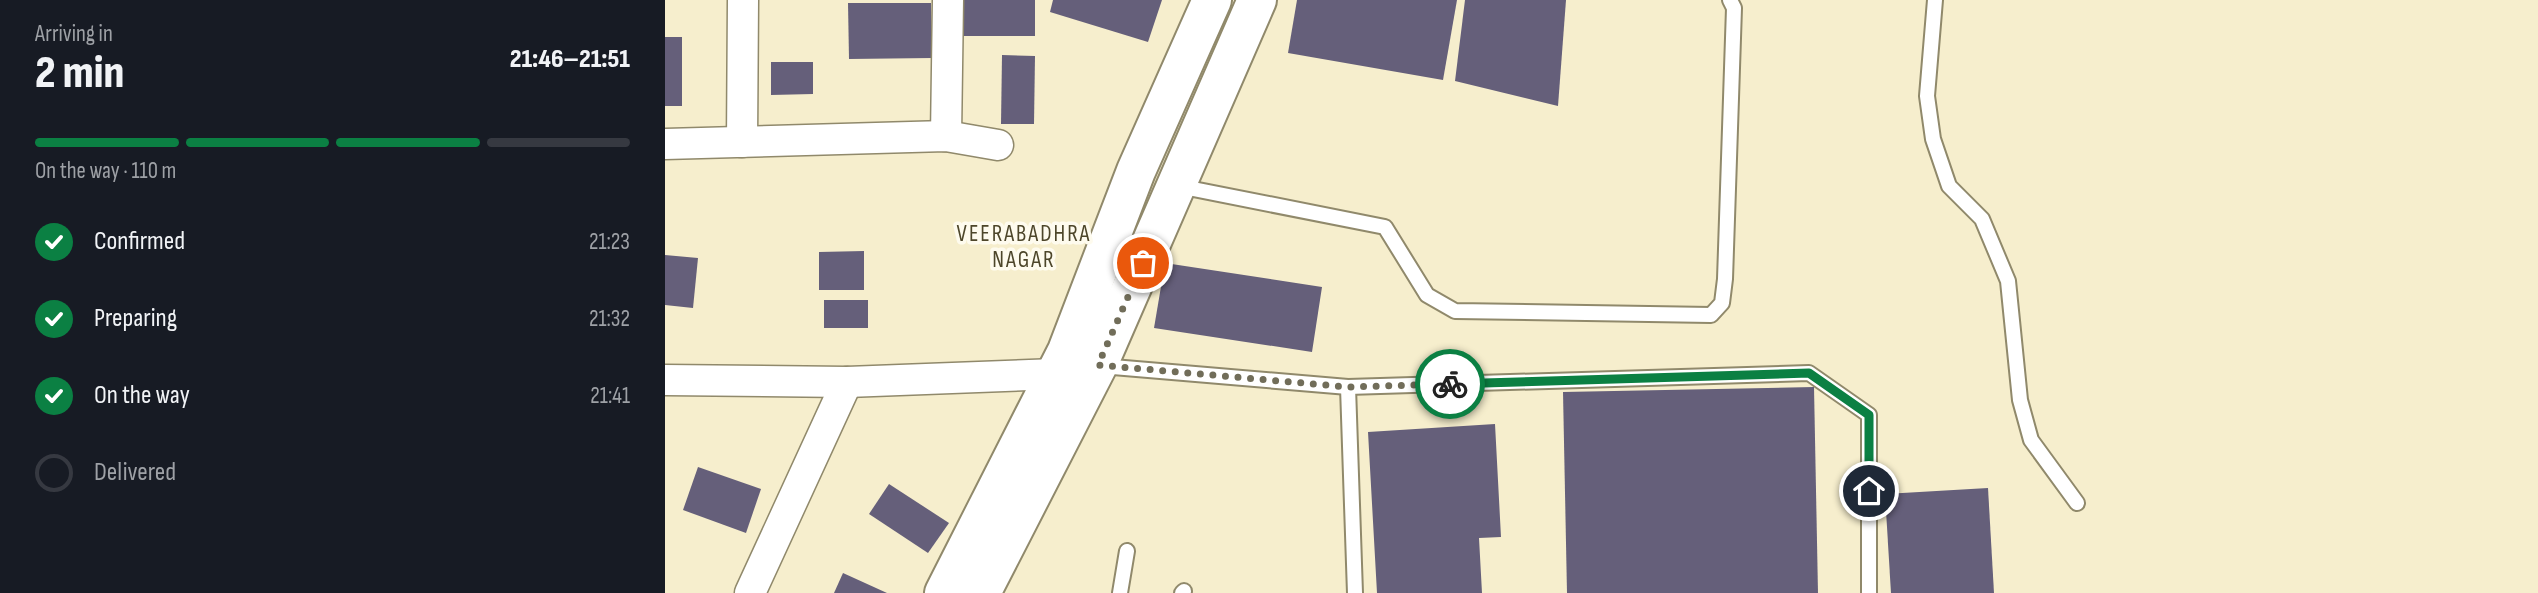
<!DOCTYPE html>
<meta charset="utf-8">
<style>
:root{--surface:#171b24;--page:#242831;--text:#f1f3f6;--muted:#9ea1a6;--line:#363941;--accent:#0b8043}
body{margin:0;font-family:"Sofia Sans Condensed",sans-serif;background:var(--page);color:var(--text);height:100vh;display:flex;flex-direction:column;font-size:26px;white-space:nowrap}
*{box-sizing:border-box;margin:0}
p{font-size:23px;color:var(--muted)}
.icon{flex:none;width:38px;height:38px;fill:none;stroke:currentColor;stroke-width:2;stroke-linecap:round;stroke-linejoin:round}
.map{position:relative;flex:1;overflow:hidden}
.side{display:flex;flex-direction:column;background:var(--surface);width:665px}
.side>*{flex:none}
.pin{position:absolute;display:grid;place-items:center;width:60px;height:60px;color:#fff;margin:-30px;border:4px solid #fff;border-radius:50%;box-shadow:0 2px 7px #0007}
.courier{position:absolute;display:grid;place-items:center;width:70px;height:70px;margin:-35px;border:5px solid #0b8043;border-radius:50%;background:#fff;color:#222;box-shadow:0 2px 9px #0007}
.summary em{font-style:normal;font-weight:800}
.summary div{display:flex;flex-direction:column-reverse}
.summary{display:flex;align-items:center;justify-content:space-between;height:119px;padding:0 35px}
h1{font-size:46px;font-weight:800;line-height:52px}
.bar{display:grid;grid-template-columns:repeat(4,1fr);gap:10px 7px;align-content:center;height:84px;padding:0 35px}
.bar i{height:9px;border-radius:5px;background:var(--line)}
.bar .selected{background:var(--accent)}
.bar p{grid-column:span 4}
ol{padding:0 35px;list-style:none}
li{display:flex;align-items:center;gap:21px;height:77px}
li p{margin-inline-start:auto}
li .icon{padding:7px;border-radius:50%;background:var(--accent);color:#fff;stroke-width:4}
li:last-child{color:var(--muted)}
li i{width:38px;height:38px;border:4px solid var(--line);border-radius:50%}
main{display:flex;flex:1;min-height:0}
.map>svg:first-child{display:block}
.building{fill:#655f7a}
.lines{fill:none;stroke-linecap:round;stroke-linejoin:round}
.service-casing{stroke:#90896b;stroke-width:18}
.minor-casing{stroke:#90896b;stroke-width:33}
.primary-casing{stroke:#90896b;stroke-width:42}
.service{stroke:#fff;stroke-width:14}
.minor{stroke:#fff;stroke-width:30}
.primary{stroke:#fff;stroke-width:38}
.done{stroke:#716d59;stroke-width:7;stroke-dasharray:0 12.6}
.route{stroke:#0b8043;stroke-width:9}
.labels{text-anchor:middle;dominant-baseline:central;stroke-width:7;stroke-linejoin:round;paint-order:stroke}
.neighbourhood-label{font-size:23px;letter-spacing:2px;fill:#4d462a;stroke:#fefbee}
</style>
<main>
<section class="side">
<div class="summary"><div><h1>2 min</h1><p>Arriving in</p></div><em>21:46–21:51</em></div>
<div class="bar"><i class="selected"></i><i class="selected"></i><i class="selected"></i><i></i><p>On the way · 110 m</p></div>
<ol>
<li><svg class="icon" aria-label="check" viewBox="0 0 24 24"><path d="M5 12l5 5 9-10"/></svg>Confirmed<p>21:23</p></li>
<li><svg class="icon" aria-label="check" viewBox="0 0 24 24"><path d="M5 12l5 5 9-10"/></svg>Preparing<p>21:32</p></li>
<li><svg class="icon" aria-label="check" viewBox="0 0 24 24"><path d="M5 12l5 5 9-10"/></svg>On the way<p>21:41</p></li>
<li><i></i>Delivered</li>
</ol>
</section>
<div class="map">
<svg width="1873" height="593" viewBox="0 0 1873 593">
<rect width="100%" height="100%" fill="#f6eecd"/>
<!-- building -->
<g class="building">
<polygon points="296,0 370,0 370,36 297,36"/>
<polygon points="388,0 497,0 483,42 385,12"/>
<polygon points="632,0 792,0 778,80 623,53"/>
<polygon points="800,0 901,0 893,106 790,81"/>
<polygon points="183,3 266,3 267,58 184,59"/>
<rect x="0" y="37" width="17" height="69"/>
<polygon points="337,55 370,56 369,124 336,124"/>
<polygon points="106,62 148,62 148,94 106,95"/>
<polygon points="199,251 199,290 154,290 154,252"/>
<polygon points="0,255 33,258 28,308 0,305"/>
<polygon points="500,263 657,287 647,352 489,328"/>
<rect x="159" y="300" width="44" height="28"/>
<polygon points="1149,387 1153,593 902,593 898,392"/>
<polygon points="830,424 836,537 814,538 817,593 712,593 703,432"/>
<polygon points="33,467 96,489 81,533 18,510"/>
<polygon points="224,484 284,523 263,553 204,514"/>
<polygon points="1323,488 1329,593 1226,593 1220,494"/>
<polygon points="178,573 222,593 169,593"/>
</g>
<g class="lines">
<defs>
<g id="service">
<polyline points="1270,0 1262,96 1268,139 1284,186 1317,219 1343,281 1355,400 1366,440 1412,503"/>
<polyline points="513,186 720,227 762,295 790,311 1046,315 1057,303 1060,279 1069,8 1065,0"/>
<polyline points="436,366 683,387 1144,373 1204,415 1204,593"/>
<polyline points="683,387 690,593"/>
<polyline points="455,593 462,551"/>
<polyline points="517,593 519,591"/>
</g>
<g id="minor">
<polyline points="281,136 283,0"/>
<polyline points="77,142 78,0"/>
<polyline points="0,144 281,136 333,145"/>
<polyline points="0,380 182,382 391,374 407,378"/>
<polyline points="85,593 182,382"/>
</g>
<g id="primary">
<polyline points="279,593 402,351 471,171 547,0"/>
<polyline points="316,593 433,365 592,0"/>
</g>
</defs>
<!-- service casing -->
<use href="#service" class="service-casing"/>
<!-- minor casing -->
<use href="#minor" class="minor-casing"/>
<!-- primary casing -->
<use href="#primary" class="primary-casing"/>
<!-- service -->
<use href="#service" class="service"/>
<!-- minor -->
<use href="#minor" class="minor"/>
<!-- primary -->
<use href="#primary" class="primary"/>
</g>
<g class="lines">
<!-- done -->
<polyline class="done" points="478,263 433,365 683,387 785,384"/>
<!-- route -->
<polyline class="route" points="785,384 1144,373 1204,415 1204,491"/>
</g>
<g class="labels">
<!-- neighbourhood labels -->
<g class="neighbourhood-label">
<text x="359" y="234">VEERABADHRA<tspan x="359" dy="26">NAGAR</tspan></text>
</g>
</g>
</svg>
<div class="pin" style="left:478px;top:263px;background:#ea580c"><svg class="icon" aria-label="bag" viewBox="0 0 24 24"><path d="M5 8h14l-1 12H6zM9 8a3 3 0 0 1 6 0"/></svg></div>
<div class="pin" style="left:1204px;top:491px;background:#1f2937"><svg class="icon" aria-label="home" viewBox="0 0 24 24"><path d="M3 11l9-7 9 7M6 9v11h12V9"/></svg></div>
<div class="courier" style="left:785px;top:384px"><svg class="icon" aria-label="bike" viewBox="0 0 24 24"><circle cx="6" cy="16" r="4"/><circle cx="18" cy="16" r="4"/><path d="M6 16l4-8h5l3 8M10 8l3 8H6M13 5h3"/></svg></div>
</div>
</main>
